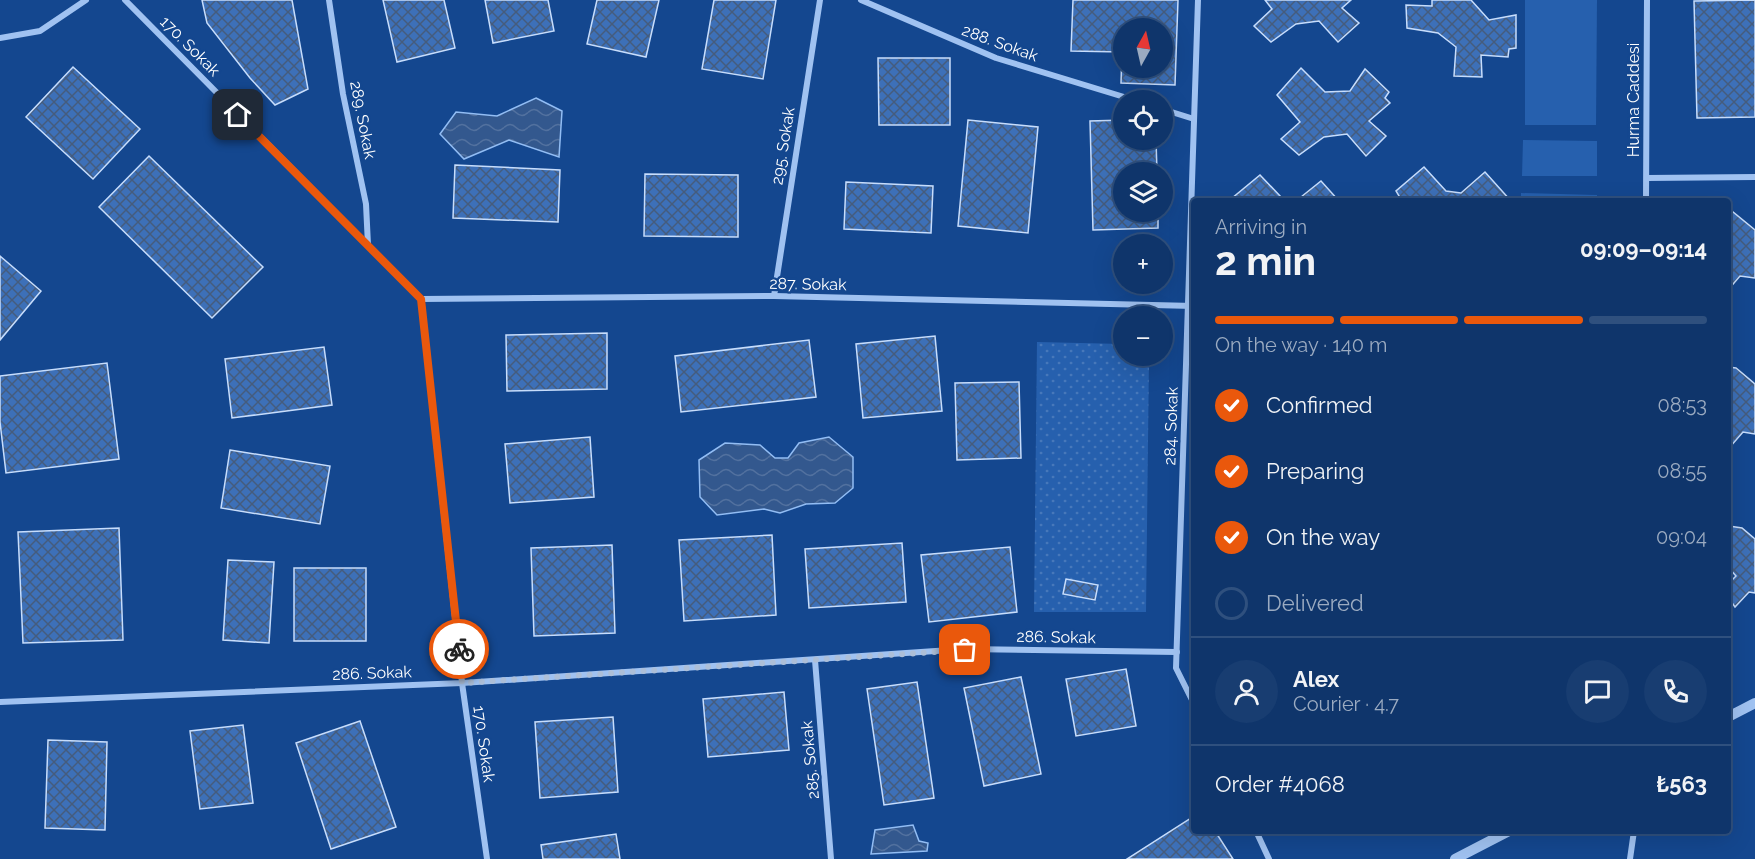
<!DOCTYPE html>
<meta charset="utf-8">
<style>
:root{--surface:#0f356b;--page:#183d71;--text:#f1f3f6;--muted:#9babc1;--line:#2f507e;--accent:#ea580c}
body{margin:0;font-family:Raleway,sans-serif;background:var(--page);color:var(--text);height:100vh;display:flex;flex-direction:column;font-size:22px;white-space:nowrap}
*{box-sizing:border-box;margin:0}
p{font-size:20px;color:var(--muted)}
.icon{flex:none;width:33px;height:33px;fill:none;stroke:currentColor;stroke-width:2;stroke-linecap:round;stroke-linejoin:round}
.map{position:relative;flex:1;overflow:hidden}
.sheet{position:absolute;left:1191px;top:198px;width:540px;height:636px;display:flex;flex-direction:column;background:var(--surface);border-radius:6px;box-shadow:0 6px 24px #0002,0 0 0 2px var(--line)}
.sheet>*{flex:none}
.needle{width:39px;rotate:8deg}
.buttons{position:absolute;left:1113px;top:18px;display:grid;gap:12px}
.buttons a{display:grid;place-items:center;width:60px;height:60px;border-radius:50%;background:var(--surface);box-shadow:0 6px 24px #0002,0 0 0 2px var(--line);font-size:30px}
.pin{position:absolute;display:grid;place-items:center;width:51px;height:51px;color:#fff;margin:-26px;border-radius:12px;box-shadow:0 3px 9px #0006}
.courier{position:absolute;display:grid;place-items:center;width:60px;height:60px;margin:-30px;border:4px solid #ea580c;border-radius:50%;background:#fff;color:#222;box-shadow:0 2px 8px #0007}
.overview em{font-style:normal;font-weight:700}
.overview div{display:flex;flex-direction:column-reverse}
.overview{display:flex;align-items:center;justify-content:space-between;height:102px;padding:0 24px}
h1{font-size:39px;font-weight:700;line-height:45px}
.bar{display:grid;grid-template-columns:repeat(4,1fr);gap:9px 6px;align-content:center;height:72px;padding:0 24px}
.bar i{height:8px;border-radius:4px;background:var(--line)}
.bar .active{background:var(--accent)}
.bar p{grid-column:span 4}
.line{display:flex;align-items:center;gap:15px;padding:0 24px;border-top:2px solid var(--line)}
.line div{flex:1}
.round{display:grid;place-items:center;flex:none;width:63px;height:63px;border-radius:32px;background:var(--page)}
ol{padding:0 24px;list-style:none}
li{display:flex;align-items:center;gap:18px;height:66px}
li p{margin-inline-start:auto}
li .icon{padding:6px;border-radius:50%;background:var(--accent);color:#fff;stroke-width:4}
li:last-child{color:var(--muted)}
li i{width:33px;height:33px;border:3px solid var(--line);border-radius:50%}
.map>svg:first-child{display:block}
.green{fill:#2660ae}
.park{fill:url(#park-dots)}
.water{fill:url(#water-waves);stroke:#92bdf4;stroke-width:1.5}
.building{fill:url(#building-cross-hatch);stroke:#c7ddfc;stroke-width:1.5;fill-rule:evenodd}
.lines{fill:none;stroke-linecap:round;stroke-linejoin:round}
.minor{stroke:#a0c2f1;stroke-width:6}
.tertiary{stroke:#a0c2f1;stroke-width:10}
.done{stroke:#adbfd8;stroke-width:6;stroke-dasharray:0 10.8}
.route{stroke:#ea580c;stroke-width:8}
.labels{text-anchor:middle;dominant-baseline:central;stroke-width:4.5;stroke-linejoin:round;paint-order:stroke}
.street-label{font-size:16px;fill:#fff;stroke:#14478f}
</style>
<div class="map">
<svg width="1755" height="859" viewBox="0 0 1755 859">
<defs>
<pattern id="park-dots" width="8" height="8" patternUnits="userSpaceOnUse" patternTransform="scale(1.5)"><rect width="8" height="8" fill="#2660ae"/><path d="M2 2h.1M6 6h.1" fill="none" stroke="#4778ba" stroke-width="1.8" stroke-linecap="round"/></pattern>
<pattern id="water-waves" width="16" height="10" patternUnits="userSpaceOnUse" patternTransform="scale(1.5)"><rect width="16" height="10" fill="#33588e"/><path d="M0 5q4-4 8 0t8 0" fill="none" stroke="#52719f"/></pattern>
<pattern id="building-cross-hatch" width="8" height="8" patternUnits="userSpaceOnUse" patternTransform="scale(1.5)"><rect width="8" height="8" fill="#3d70b8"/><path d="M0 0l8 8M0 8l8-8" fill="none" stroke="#455c7d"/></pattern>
</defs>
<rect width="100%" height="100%" fill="#14478f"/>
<!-- green -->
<g class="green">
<polygon points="1525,0 1597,0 1596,125 1525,125"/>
<polygon points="1523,140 1597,141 1597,176 1522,176"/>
<polygon points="1521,193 1597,195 1597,201 1521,201"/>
</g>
<!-- park -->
<polygon class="park" points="1037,342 1123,344 1124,356 1149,356 1146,612 1034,612"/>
<!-- water -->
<g class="water">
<polygon points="536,98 562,111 559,157 509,140 464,159 440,134 456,112 497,116"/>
<polygon points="829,437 853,457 853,488 835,503 806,504 780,513 764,509 717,515 700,497 699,460 725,443 760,445 775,458 788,458 799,443"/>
<polygon points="913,825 919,841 928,843 927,851 871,854 875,830"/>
</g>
<!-- building -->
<g class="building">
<polygon points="202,0 292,0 308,89 275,105 250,78 207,23"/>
<polygon points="383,0 444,0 455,48 397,62"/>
<polygon points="485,0 548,0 554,31 493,43"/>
<polygon points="597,0 659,0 646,57 587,44"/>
<polygon points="714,0 776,0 763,79 702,69"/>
<path d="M 1073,0 L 1178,0 L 1175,85 L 1121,83 L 1122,52 L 1071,51 ZM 1124,28 L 1162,28 L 1162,68 L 1124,68 Z"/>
<polygon points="1265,0 1351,0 1342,8 1359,23 1338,42 1319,21 1296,24 1271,42 1254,26 1272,9"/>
<polygon points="1432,0 1471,0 1489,20 1516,15 1516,48 1509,49 1508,57 1481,55 1482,77 1454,76 1456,47 1438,33 1407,28 1406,5 1432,6"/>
<polygon points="1755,0 1755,117 1697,118 1694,1"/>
<polygon points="878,58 950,58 950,125 879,125"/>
<polygon points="73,67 140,129 93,179 26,117"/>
<polygon points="1301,68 1325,92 1350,91 1365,69 1389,92 1385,98 1390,103 1369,121 1386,136 1366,156 1347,134 1324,137 1299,155 1281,139 1300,122 1277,95"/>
<polygon points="968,120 1038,127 1028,233 958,226"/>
<polygon points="1124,120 1124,140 1156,140 1157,172 1124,172 1124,212 1158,212 1158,228 1093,230 1090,121"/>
<polygon points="149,156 263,267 212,318 99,207"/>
<polygon points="455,165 560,170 558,222 453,218"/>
<polygon points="1424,167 1446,191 1461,193 1485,172 1511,201 1402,201 1396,191"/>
<polygon points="645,174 738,175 738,237 644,236"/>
<polygon points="1260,175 1282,198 1296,201 1321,181 1339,201 1232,201 1231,199"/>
<polygon points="846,182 933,186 931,233 844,229"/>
<polygon points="1728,211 1733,212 1755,230 1755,278 1740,276 1728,290"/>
<polygon points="0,256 41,291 0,340"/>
<polygon points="607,333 607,389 507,391 506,335"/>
<polygon points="935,336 942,411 863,418 856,344"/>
<polygon points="809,340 816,397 681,412 675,356"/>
<polygon points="324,347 332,405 232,418 225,359"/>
<polygon points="107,363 119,459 6,473 0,422 0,376"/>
<polygon points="1728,367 1736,368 1755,384 1755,434 1743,432 1730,447 1728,445 1728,418 1731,415 1728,412"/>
<polygon points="1019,382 1021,458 957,460 955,383"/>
<polygon points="590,437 594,497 510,503 505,444"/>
<polygon points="230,450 330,466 320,524 221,508"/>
<polygon points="1729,526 1742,528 1755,539 1755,593 1749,592 1735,607 1728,597 1728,584 1736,576 1728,567"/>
<polygon points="119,528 123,640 23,643 18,532"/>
<polygon points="772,535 776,615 684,621 679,540"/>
<polygon points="902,543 906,602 809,608 805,549"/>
<polygon points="612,545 615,633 534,636 531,548"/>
<polygon points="1010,547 1017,612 929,622 921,555"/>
<polygon points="228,560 274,562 269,643 223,640"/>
<rect x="294" y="568" width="72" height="73"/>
<polygon points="1066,579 1098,585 1095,600 1063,594"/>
<polygon points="1126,669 1136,726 1076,736 1066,679"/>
<polygon points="1021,677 1041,774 984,786 964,688"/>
<polygon points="917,682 934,798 884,805 867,689"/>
<polygon points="784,692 789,750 708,757 703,699"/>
<polygon points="613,717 618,792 540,798 535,722"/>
<polygon points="360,721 396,827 331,849 296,743"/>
<polygon points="243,725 253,803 200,809 190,731"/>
<polygon points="48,740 107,742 105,830 45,828"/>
<polygon points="1194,816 1194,831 1215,831 1233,859 1127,859"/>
<polygon points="616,834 620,859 543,859 541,845"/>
</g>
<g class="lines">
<!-- minor -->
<g class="minor">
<polyline points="125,0 421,299 462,683 487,859"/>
<polyline points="329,0 343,94 366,204 368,245"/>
<polyline points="861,0 996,58 1134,100"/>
<polyline points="0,38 40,31 86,0"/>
<polyline points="1162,109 1194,119"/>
<polyline points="1647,178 1755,177"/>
<polyline points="1646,201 1647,0"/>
<polyline points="774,296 820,0"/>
<polyline points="421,299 774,296 1194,306"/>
<polyline points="815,660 831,859"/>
<polyline points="0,702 462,683 965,649 1177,652"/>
<polyline points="1194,704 1176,668 1198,0"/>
<polyline points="1256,831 1269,859"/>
<polyline points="1630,859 1634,831"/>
</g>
<!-- tertiary -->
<g class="tertiary">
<polyline points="1728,717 1755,703"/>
<polyline points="1455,859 1509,831"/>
</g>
</g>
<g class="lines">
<!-- done -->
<polyline class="done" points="459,649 462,683 965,650"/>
<!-- route -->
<polyline class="route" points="238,115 421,299 459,649"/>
</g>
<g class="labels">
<!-- street labels -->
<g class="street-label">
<text transform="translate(1000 43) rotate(20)">288. Sokak</text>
<text transform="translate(190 46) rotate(45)">170. Sokak</text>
<text transform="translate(1633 100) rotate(-90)">Hurma Caddesi</text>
<text transform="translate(363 120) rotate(79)">289. Sokak</text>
<text transform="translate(783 146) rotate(-81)">295. Sokak</text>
<text transform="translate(808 284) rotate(1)">287. Sokak</text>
<text transform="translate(1171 426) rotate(-88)">284. Sokak</text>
<text transform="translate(1056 637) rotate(1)">286. Sokak</text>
<text transform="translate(372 673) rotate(-2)">286. Sokak</text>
<text transform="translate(484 744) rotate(82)">170. Sokak</text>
<text transform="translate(810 760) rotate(-95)">285. Sokak</text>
</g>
</g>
</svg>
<div class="buttons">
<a><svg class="needle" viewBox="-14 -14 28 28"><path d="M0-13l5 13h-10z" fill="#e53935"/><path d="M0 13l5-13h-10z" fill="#9babc1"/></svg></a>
<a><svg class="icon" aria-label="locate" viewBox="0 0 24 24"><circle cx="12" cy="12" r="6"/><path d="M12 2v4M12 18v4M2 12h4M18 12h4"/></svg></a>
<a><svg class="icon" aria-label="layers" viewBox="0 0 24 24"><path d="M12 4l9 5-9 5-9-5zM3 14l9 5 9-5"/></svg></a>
<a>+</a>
<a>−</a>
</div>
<div class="pin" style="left:965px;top:650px;background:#ea580c"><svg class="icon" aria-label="bag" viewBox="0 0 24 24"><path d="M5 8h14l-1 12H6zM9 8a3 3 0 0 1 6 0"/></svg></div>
<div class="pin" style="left:238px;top:115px;background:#1f2937"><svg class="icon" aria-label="home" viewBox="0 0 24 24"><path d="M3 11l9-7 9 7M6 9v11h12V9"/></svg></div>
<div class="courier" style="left:459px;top:649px"><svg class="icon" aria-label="bike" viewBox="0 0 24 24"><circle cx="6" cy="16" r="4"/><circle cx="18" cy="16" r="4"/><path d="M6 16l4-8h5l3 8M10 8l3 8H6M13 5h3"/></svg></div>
<section class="sheet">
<div class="overview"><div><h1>2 min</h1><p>Arriving in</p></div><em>09:09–09:14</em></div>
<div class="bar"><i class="active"></i><i class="active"></i><i class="active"></i><i></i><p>On the way · 140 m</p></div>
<ol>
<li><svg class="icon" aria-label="check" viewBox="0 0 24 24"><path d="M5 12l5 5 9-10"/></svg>Confirmed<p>08:53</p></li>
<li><svg class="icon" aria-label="check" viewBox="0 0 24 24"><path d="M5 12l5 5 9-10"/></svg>Preparing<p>08:55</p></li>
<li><svg class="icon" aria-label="check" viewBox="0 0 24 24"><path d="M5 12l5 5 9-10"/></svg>On the way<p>09:04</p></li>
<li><i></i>Delivered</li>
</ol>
<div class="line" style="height:108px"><a class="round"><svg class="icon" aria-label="person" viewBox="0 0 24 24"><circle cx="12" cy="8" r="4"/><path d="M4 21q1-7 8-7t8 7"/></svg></a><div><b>Alex</b><p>Courier · 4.7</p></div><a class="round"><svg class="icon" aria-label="chat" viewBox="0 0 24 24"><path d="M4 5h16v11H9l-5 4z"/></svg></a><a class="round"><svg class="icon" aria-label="phone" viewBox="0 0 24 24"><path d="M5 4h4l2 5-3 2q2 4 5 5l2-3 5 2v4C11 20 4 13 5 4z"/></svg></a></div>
<div class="line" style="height:78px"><div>Order #4068</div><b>₺563</b></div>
</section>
</div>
